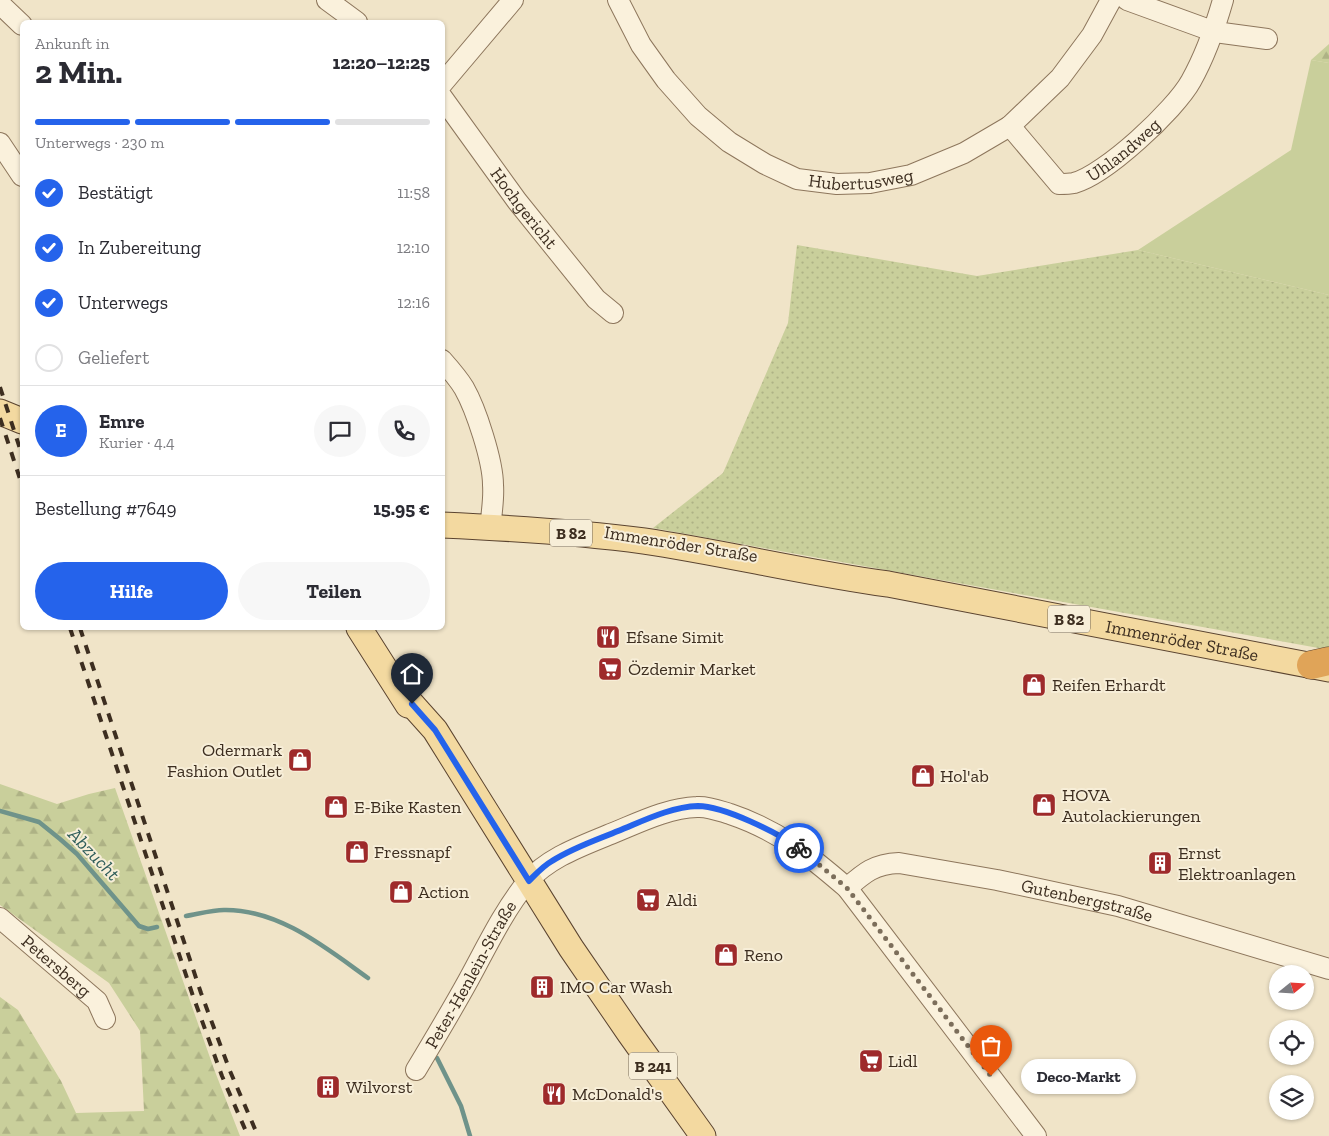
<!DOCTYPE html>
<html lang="de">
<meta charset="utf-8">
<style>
:root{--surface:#fff;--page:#f7f7f7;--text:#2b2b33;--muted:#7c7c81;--line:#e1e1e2;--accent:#2563eb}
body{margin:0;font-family:"Zilla Slab",serif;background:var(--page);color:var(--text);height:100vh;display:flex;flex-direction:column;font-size:19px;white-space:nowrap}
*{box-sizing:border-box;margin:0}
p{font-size:16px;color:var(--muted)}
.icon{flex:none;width:28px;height:28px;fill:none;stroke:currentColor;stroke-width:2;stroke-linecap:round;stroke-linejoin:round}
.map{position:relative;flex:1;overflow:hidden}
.side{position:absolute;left:20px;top:20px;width:425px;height:610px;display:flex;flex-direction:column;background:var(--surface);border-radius:8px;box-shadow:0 1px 4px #0004}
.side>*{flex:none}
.needle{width:32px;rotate:72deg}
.tools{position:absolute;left:1269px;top:965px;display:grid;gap:10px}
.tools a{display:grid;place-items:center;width:45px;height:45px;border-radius:50%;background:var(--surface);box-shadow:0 1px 4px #0004;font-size:25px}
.pin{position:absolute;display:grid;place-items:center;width:42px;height:42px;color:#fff;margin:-51px -21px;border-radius:50% 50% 50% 0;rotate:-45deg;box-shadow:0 0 5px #0007}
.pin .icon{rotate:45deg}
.courier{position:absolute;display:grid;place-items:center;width:50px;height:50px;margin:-25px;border:4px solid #2563eb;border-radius:50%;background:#fff;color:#222;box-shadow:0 1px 6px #0007}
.bubble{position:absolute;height:35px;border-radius:18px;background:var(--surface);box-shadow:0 1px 4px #0004;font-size:16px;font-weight:700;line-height:35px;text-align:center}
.headline em{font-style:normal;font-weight:700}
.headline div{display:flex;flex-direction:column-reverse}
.headline{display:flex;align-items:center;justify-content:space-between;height:85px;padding:0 15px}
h1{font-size:32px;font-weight:700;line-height:38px}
.bar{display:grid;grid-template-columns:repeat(4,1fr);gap:8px 5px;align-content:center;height:60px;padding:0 15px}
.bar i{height:6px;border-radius:4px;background:var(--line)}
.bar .current{background:var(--accent)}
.bar p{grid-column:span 4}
.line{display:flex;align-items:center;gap:12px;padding:0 15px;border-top:1px solid var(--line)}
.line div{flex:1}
.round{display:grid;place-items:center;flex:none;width:52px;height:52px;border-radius:26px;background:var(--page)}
ol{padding:0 15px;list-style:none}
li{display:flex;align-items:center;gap:15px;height:55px}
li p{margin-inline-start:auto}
li .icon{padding:5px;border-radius:50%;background:var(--accent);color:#fff;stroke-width:4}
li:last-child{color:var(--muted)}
li i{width:28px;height:28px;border:2px solid var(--line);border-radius:50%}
.button{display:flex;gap:10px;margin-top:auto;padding:10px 15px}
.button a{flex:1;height:58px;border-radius:30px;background:var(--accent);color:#fff;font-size:20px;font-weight:700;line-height:58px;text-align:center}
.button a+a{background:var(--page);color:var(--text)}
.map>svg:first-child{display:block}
.grass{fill:url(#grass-dots)}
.forest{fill:url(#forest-firs)}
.garden{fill:#c9cf9b}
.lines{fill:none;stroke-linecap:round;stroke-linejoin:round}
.stream{stroke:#6f938a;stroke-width:4.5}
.minor-casing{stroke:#8d765c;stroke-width:22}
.major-casing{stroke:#5b4430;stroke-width:27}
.highway-casing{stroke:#5b4430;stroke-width:29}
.minor{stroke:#faf1dc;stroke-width:20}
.major{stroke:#f3d9a0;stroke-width:25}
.highway{stroke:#e0a458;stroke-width:28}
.rail{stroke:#3d2e20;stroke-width:4;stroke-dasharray:9 9;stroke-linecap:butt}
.done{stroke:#7c6e5b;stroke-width:5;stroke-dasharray:0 9}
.route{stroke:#2563eb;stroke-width:6}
.labels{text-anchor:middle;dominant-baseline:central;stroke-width:4;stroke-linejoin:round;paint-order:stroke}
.shield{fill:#f7eed8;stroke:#756857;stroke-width:1}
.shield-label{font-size:16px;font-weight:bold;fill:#3d2e20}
.street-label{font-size:18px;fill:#3d2e20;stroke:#f7eed8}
.poi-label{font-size:18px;fill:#3d2e20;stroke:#f7eed8;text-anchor:start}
.water-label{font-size:19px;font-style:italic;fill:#2f5d5a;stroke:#f7eed8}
</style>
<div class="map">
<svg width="1329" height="1136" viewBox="0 0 1329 1136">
<defs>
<pattern id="grass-dots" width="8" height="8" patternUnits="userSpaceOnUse" patternTransform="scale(1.25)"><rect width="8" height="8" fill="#c9cf9b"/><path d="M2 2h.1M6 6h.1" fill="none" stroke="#aeb285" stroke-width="1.8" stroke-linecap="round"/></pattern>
<pattern id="forest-firs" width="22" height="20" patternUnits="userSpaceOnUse" patternTransform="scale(1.25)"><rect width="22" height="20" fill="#c9cf9b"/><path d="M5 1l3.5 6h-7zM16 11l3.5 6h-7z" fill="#aeb285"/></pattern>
</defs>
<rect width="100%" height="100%" fill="#f0e4c8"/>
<!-- grass -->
<polygon class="grass" points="797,245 977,276 1138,250 1329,295 1329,648 1324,649 653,528 723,473 788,323"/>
<!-- forest -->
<g class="forest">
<polygon points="1329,44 1329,63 1311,60"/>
<polygon points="0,784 57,804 89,794 115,788 214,1069 240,1136 0,1136 0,997 18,1010 61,1081 76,1113 144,1111 140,1031 109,983 0,905"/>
</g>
<!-- garden -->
<polygon class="garden" points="1311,60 1329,63 1329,295 1138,250 1291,150"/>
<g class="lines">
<!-- stream -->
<g class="stream">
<polyline points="0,811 39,822 60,839 77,854 139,926 148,929 157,927"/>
<path d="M 186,916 C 198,914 212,910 224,910 C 279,909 326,948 368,978"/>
<polyline points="437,1058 461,1106 470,1136"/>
</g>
<defs>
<g id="minor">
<polyline points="327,0 357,22"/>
<path id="s1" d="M 618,0 L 641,45 L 666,80 L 698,116 L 729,142 L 765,164 L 797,179 L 837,184 L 870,183 L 911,175 L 964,153 L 1010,126 L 1060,78 L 1092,35 L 1111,0"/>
<polyline points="1127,0 1215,32 1267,39"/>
<polyline points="0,4 22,25"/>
<polyline points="442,84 513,0"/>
<path id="s2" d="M 442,97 L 517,201 L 596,299 L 613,313"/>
<path id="s3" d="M 1010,126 L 1059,184 C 1064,184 1069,184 1074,183 C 1105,175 1175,110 1191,81 C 1205,56 1215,28 1223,0"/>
<polyline points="0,143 22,176"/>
<path d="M 442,360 C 450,369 458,378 464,388 C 476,409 493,461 493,485 C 494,497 492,509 491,520"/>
<path id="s4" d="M 847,888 C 864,873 874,864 899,863 L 997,880 L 1118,906 L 1329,969"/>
<path id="s5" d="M 0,918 L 97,1001 L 105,1019"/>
<path id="s6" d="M 416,1070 C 434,1040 452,1010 469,979 C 487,946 503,912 527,882 C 548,858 579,847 608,835 C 636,824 666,808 697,807 C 708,806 720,811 730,814 C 778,830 810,856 847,888 L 1036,1136"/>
</g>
<g id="major">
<polyline points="0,412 22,421"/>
<path id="s7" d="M 442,525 C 510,528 577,532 644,541 C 725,553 806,573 888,584 L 1329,669"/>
<polyline points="359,628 408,705"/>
<polyline points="401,692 435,730 571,948 630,1034 703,1136"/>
</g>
<polyline id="highway" points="1311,665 1329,661"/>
</defs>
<!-- minor casing -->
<use href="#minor" class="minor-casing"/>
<!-- major casing -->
<use href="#major" class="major-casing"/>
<!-- highway casing -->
<use href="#highway" class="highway-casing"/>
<!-- minor -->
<use href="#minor" class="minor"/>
<!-- major -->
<use href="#major" class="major"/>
<!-- highway -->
<use href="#highway" class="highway"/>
<!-- rail -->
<g class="rail">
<polyline points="0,387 22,455"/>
<polyline points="0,418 22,485"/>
<polyline points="70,628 193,996 222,1076 248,1136"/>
<polyline points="80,628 201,993 230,1071 258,1136"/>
</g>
</g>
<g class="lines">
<!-- done -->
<polyline class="done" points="799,848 847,888 991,1076"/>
<!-- route -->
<path class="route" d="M 412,704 L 435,730 L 529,881 C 536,874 543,866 552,861 C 572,848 596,840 618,831 C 643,821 670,807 698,806 C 724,806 778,833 799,848"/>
</g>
<!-- icons -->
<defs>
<symbol id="restaurant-square" viewBox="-11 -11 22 22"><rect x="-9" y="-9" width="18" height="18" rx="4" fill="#9e2a2b" stroke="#f7eed8"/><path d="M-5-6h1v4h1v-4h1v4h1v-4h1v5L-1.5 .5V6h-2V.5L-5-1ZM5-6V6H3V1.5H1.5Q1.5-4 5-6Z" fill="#fff"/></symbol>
<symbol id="supermarket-square" viewBox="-11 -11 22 22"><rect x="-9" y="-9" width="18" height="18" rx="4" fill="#9e2a2b" stroke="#f7eed8"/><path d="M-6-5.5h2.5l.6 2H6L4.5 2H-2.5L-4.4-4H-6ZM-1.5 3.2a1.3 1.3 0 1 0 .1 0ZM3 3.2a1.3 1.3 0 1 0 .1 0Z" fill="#fff"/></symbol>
<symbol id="shop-square" viewBox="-11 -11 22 22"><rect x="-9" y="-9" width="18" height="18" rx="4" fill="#9e2a2b" stroke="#f7eed8"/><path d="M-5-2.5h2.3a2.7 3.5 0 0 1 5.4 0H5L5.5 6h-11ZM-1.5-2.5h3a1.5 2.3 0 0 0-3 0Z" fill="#fff"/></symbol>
<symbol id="building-square" viewBox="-11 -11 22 22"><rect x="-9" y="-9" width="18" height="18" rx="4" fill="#9e2a2b" stroke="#f7eed8"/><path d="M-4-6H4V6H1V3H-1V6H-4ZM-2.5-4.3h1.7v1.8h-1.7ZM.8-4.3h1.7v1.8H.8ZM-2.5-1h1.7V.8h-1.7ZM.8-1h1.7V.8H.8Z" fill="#fff"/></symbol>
</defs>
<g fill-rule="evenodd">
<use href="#restaurant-square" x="594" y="623" width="28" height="28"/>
<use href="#supermarket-square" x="596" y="655" width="28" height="28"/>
<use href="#shop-square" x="1020" y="671" width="28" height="28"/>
<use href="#shop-square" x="286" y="746" width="28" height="28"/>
<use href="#shop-square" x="909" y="762" width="28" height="28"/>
<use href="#shop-square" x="1030" y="791" width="28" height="28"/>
<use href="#shop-square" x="322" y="793" width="28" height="28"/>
<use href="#shop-square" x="343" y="838" width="28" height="28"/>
<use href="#building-square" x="1146" y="849" width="28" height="28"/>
<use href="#shop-square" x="387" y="878" width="28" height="28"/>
<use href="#supermarket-square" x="634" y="886" width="28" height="28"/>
<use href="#shop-square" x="712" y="941" width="28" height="28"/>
<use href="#building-square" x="528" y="973" width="28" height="28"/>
<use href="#supermarket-square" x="857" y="1047" width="28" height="28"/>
<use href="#building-square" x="314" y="1073" width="28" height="28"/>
<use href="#restaurant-square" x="540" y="1080" width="28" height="28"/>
</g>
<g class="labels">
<!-- shield labels -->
<g class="shield">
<rect x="550" y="519.5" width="42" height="27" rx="4"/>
<rect x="1048" y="605.5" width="42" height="27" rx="4"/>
<rect x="629" y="1052.5" width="48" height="27" rx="4"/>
</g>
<g class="shield-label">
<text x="571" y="533">B 82</text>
<text x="1069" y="619">B 82</text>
<text x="653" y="1066">B 241</text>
</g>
<!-- street labels -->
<g class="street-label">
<text stroke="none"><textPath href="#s3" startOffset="151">Uhlandweg</textPath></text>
<text stroke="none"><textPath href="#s1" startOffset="324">Hubertusweg</textPath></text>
<text stroke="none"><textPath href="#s2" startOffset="138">Hochgericht</textPath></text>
<text transform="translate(681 544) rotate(9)">Immenröder Straße</text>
<text stroke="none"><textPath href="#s7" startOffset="750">Immenröder Straße</textPath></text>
<text stroke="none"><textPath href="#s4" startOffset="251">Gutenbergstraße</textPath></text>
<text stroke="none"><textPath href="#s5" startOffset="74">Petersberg</textPath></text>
<text stroke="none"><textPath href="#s6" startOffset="110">Peter-Henlein-Straße</textPath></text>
</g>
<!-- poi labels -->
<g class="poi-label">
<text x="626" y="637">Efsane Simit</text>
<text x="628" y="669">Özdemir Market</text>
<text x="1052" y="685">Reifen Erhardt</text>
<text x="282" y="750" text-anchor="end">Odermark<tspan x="282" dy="21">Fashion Outlet</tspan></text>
<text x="940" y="776">Hol'ab</text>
<text x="1062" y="795">HOVA<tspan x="1062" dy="21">Autolackierungen</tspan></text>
<text x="354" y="807">E-Bike Kasten</text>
<text x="374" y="852">Fressnapf</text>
<text x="1178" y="853">Ernst<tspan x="1178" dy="21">Elektroanlagen</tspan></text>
<text x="418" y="892">Action</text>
<text x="666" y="900">Aldi</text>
<text x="744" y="955">Reno</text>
<text x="560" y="987">IMO Car Wash</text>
<text x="888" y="1061">Lidl</text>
<text x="346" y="1087">Wilvorst</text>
<text x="572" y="1094">McDonald's</text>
</g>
<!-- water labels -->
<g class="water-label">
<text transform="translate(94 854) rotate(46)">Abzucht</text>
</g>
</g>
</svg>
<div class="tools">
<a><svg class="needle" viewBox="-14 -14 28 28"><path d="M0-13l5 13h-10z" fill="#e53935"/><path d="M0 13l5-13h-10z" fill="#7c7c81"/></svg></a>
<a><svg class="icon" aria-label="locate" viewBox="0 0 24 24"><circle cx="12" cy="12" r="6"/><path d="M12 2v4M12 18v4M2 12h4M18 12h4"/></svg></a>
<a><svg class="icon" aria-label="layers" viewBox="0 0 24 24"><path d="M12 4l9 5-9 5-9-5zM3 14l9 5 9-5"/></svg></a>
</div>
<div class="pin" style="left:991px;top:1076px;background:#ea580c"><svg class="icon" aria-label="bag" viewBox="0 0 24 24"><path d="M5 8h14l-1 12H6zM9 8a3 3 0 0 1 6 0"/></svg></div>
<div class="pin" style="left:412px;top:704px;background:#1f2937"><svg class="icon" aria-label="home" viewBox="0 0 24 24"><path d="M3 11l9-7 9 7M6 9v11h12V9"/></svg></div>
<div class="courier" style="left:799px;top:848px"><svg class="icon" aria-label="bike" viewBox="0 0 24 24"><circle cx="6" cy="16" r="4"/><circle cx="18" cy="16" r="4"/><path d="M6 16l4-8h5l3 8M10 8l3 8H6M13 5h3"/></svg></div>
<div class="bubble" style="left:1021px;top:1059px;width:115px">Deco-Markt</div>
<section class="side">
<div class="headline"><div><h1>2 Min.</h1><p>Ankunft in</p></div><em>12:20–12:25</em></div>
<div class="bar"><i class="current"></i><i class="current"></i><i class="current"></i><i></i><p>Unterwegs · 230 m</p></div>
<ol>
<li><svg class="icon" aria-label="check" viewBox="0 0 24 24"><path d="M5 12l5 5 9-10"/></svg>Bestätigt<p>11:58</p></li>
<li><svg class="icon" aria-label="check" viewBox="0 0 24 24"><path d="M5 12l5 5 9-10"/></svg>In Zubereitung<p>12:10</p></li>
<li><svg class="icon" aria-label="check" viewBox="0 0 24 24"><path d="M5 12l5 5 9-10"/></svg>Unterwegs<p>12:16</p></li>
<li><i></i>Geliefert</li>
</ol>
<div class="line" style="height:90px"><b class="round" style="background:var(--accent);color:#fff">E</b><div><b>Emre</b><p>Kurier · 4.4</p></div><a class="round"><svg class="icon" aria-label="chat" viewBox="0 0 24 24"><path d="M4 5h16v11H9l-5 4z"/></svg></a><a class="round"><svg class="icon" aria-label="phone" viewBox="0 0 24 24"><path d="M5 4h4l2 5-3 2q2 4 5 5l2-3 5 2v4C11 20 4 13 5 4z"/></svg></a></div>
<div class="line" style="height:65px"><div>Bestellung #7649</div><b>15.95 €</b></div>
<div class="button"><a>Hilfe</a><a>Teilen</a></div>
</section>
</div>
